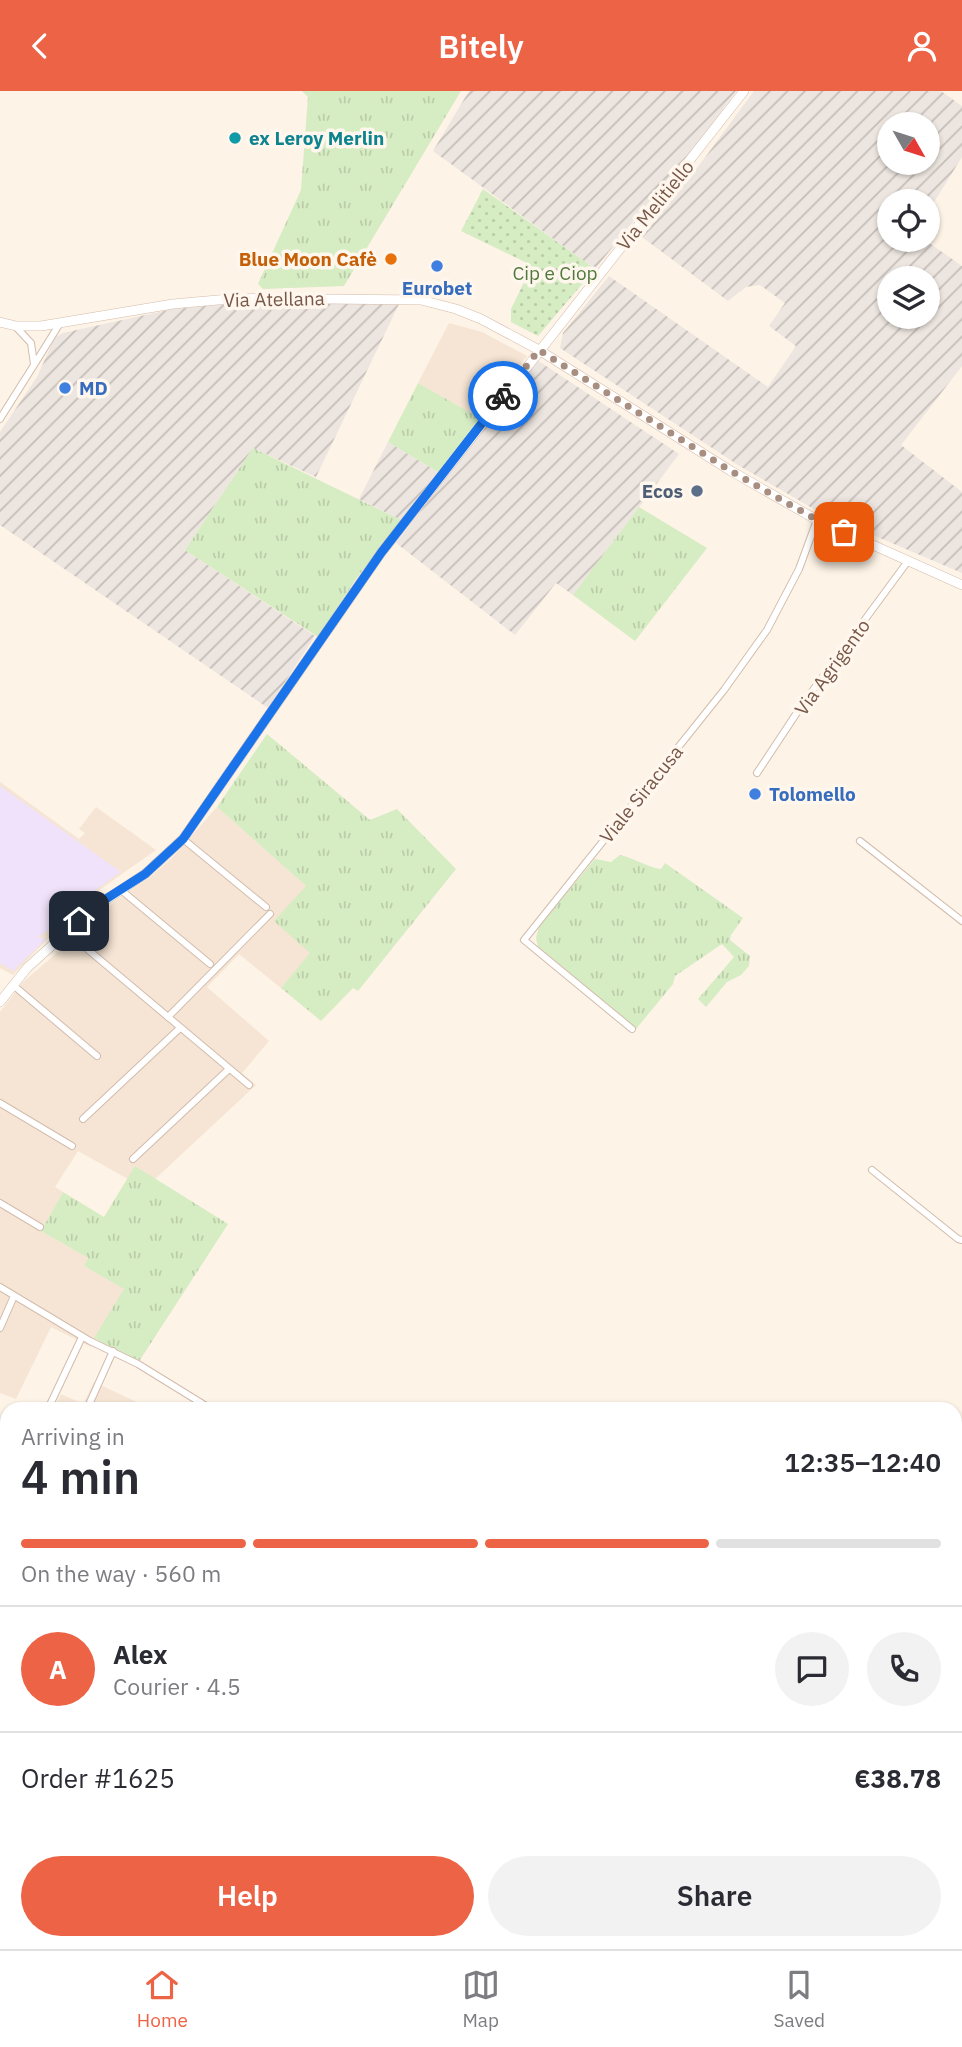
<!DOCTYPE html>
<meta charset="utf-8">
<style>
:root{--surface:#fff;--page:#f2f2f3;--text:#2b2b33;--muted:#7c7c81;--line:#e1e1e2;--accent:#ed6345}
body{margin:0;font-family:"IBM Plex Sans",sans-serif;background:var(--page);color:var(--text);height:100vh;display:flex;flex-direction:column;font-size:26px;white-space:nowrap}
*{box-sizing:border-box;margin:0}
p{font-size:23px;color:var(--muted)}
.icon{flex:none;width:38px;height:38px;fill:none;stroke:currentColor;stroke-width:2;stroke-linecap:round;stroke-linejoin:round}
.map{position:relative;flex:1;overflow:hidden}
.panel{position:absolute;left:0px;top:1311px;width:962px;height:548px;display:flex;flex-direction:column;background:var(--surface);border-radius:21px 21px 0 0;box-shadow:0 2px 5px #0004}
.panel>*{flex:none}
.needle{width:46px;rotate:129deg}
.controls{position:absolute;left:877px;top:21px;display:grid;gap:14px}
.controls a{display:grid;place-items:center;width:63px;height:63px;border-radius:50%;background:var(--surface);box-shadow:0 2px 5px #0004;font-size:35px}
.pin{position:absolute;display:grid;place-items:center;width:60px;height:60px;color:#fff;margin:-30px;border-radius:14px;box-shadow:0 4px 10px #0006}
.courier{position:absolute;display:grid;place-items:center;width:70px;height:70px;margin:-35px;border:5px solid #1a73e8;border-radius:50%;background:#fff;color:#222;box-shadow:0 2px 9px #0007}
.head em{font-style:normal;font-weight:600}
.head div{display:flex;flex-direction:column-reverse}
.head{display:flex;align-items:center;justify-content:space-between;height:119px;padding:0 21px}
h1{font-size:46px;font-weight:600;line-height:52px}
.bar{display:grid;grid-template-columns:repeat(4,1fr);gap:10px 7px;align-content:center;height:84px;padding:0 21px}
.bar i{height:9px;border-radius:5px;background:var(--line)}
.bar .on{background:var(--accent)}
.bar p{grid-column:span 4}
.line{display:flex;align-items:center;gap:18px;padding:0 21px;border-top:2px solid var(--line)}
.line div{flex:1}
.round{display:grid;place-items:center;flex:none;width:74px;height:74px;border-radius:37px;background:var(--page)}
.primary-button{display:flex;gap:14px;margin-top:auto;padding:14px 21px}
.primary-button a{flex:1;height:80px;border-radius:42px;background:var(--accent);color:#fff;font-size:28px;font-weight:600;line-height:80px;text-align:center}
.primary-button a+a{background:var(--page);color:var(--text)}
header{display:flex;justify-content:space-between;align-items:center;height:91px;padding:0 21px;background:var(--accent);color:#fff;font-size:32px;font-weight:600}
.tabs{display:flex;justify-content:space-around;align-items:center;height:98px;border-top:2px solid var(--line);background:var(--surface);font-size:19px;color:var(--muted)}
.tabs a{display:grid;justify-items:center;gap:4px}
.tabs .on{color:var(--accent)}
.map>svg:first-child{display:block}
.residential{fill:#f6e5d4}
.industrial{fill:url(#industrial-furrows);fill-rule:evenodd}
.education{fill:#f0e2fa}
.grass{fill:url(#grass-tufts)}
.park{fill:url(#park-dots)}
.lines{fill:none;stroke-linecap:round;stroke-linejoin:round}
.street-casing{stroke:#d2bcad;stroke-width:8}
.secondary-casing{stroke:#d5bcab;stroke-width:10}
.street{stroke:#fff;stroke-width:6}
.secondary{stroke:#fff;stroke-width:9}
.done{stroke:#a78e80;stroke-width:7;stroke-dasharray:0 12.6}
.route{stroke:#1a73e8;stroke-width:9}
.culture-dot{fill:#0f9aa8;stroke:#fff7ed;stroke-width:2.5}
.food-dot{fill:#e8710a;stroke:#fff7ed;stroke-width:2.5}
.shop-dot{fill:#3f7fe0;stroke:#fff7ed;stroke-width:2.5}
.service-dot{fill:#5c6f8a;stroke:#fff7ed;stroke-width:2.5}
.labels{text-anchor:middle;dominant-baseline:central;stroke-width:7;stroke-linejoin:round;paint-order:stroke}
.culture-label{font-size:19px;font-weight:bold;fill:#0d838f;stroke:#fff7ed;text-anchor:start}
.street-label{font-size:19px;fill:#785849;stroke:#fff7ed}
.food-label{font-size:19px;font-weight:bold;fill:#c56008;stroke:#fff7ed;text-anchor:end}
.park-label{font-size:19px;fill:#52793d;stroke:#fff7ed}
.shop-label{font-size:19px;font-weight:bold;fill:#366cbe;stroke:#fff7ed;text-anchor:start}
.service-label{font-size:19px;font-weight:bold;fill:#4e5e75;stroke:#fff7ed;text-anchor:end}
</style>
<header><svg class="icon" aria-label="back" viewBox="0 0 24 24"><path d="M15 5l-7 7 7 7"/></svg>Bitely<svg class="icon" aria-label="person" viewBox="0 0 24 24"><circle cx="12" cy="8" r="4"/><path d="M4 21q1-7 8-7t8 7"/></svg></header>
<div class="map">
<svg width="962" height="1858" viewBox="0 0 962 1858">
<defs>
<pattern id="industrial-furrows" width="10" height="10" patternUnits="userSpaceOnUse" patternTransform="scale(1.75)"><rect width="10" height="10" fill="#ede6e0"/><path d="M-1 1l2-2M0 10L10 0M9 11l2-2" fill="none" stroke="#c5bdb8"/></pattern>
<pattern id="grass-tufts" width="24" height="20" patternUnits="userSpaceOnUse" patternTransform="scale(1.75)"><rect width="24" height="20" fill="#d6ecc3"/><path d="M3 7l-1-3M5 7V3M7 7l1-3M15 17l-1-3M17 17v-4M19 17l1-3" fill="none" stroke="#bbcca9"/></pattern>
<pattern id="park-dots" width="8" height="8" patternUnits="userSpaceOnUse" patternTransform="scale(1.75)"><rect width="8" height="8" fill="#d6ecc3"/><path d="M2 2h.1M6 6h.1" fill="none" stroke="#bbcca9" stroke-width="1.8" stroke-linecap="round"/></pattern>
</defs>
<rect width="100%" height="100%" fill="#fdf3e6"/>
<!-- residential -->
<g class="residential">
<polygon points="449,232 482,241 527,265 480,327 418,292"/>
<polygon points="0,691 79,748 85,742 79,738 96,716 156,759 85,809 13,884 0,877"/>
<polygon points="217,716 306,795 311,862 281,897 239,863 207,896 269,950 242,982 256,994 155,1088 135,1075 128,1088 78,1060 55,1096 63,1101 41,1140 88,1167 84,1175 125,1198 91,1256 51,1236 16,1308 0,1302 0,921 23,891 64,856 99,821 148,788 173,766"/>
<polygon points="94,1291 143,1314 141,1318 54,1318 61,1303 83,1313"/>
<polygon points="0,1357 7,1359 7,1825 0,1821"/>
<polygon points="80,1852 216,1852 214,1858 77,1858"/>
</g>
<!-- industrial -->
<g class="industrial">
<polygon points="469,0 736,0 708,39 595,178 433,60"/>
<path d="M 754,0 L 941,0 L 962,15 L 962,66 L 928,121 L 928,110 L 889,110 L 889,149 L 925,149 L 962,175 L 962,275 L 901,354 L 962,401 L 962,482 L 819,421 L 738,374 L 560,257 L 563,242 L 609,185 L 768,296 L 796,255 L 769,235 L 785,212 L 760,194 L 746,196 L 728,210 L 642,146 L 701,72 ZM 928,33 L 928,72 L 889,72 L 889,33 ZM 889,187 L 928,187 L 928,226 L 889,226 Z"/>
<polygon points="237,212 399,213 316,386 253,357 185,459 315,545 268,617 0,434 0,341 37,286 55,246 63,242 173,218"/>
<polygon points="537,269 679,363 573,504 556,492 515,544 396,452"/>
<polygon points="388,351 438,381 401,429 359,408"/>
</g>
<!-- education -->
<polygon class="education" points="0,695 121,781 84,807 73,806 53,836 38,846 46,848 13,880 0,872"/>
<!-- grass -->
<g class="grass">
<polygon points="302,0 461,0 344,195 263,198 258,193 301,99 308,6"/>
<polygon points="418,292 480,327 438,381 388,351"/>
<polygon points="253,357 401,429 356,488 318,546 185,459"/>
<polygon points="639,416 707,457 635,550 573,504"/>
<polygon points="267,643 370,729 397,718 456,778 358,900 353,897 321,930 281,897 310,862 274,830 306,795 217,716"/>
<path d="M 620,764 C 634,767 647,776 661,778 L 665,772 L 743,827 L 731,844 L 730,849 L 750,865 L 749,875 L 741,884 L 727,891 L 706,916 L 698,908 L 734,866 L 722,853 L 675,885 L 673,893 L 636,938 L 538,856 L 536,847 L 539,835 L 595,768 L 611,771 Z"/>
<polygon points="135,1075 228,1133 138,1272 94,1247 124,1198 84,1175 88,1167 41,1140 63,1101 104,1126"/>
</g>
<!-- park -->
<polygon class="park" points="483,98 595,178 538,245 511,231 511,218 528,183 525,171 461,140"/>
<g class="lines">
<defs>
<g id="street">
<polyline points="16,236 31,252 34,273"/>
<path d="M 0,328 C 20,296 40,265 60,232"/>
<polyline points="757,682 802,614 908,470"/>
<polyline points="183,748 266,816"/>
<polyline points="860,750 962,830"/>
<polyline points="121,799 210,873"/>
<polyline points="67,841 249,994"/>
<polyline points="13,894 97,965"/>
<polyline points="168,926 270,823"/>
<polyline points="632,938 524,849 724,599 767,539 799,478 817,429"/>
<polyline points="0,1012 72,1055"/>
<polyline points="83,1028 180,937"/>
<polyline points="133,1068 229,978"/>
<polyline points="872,1079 958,1148 962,1149"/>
<polyline points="0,1112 40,1136"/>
<polyline points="0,1196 90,1250 138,1273 211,1318"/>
<polyline points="0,1237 14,1205"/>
<polyline points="48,1318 82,1246"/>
<polyline points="87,1318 113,1260"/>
<polyline points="0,1416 7,1419"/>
<polyline points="0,1438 7,1422"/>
<polyline points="0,1502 7,1504"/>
<polyline points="0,1589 7,1591"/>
<polyline points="956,1636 962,1641"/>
<polyline points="0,1678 7,1680"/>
<polyline points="417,1858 420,1852"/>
</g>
<g id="secondary">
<polyline points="0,231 16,235 41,235 173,213 240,207 421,209 456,218 481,228 539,259 731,380 817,429 962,494"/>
<polyline points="0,911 27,877 91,819 145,783 183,748 381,462 744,0"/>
<polyline points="0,1831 7,1835"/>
<polyline points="34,1852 44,1858"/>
</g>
</defs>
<!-- street casing -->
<use href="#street" class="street-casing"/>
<!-- secondary casing -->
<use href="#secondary" class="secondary-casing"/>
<!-- street -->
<use href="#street" class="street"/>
<!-- secondary -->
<use href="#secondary" class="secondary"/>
</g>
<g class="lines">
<!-- done -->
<polyline class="done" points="503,305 539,259 731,380 817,429 844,441"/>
<!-- route -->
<polyline class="route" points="79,830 98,813 145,783 183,748 381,462 503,305"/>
</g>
<!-- markers -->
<circle class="culture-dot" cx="235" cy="47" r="7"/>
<circle class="food-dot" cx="391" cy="168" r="7"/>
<g class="shop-dot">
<circle cx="437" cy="175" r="7"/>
<circle cx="65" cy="297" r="7"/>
<circle cx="755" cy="703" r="7"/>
</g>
<circle class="service-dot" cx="697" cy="400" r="7"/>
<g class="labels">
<!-- culture labels -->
<g class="culture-label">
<text x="249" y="47">ex Leroy Merlin</text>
</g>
<!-- street labels -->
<g class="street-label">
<text transform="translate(655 114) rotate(-51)">Via Melitiello</text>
<text transform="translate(274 208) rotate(-1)">Via Atellana</text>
<text transform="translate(832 576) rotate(-54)">Via Agrigento</text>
<text transform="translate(641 703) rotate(-51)">Viale Siracusa</text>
</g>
<!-- food labels -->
<g class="food-label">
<text x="377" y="168">Blue Moon Cafè</text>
</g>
<!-- park labels -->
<g class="park-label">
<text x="555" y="182">Cip e Ciop</text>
</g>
<!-- shop labels -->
<g class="shop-label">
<text x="437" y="197" text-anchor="middle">Eurobet</text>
<text x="79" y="297">MD</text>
<text x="769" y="703">Tolomello</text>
</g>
<!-- service labels -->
<g class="service-label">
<text x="683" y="400">Ecos</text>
</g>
</g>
</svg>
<div class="controls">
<a><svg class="needle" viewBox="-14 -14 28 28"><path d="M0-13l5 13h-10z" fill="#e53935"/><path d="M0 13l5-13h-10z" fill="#7c7c81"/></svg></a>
<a><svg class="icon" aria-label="locate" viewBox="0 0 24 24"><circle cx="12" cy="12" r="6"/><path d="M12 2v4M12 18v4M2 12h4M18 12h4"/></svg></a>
<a><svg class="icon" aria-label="layers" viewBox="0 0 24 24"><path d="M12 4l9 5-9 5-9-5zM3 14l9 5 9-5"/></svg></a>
</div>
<div class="pin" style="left:844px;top:441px;background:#ea580c"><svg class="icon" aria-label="bag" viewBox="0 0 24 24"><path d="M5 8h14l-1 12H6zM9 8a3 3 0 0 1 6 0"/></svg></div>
<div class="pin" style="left:79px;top:830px;background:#1f2937"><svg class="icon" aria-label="home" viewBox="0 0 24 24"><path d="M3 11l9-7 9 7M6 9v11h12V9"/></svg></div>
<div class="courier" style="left:503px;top:305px"><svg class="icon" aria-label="bike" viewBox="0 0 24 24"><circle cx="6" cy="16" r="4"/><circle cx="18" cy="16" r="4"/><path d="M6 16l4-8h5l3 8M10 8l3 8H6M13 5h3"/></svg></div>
<section class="panel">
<div class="head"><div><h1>4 min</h1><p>Arriving in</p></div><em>12:35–12:40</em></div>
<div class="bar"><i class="on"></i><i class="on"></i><i class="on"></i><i></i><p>On the way · 560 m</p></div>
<div class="line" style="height:126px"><b class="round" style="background:var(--accent);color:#fff">A</b><div><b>Alex</b><p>Courier · 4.5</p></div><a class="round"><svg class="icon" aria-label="chat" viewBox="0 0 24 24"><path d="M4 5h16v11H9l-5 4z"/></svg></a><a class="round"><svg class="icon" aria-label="phone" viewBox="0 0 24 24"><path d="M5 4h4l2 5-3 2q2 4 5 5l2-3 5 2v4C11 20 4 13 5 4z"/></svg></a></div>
<div class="line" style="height:91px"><div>Order #1625</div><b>€38.78</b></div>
<div class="primary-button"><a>Help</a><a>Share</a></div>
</section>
</div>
<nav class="tabs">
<a class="on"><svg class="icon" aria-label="home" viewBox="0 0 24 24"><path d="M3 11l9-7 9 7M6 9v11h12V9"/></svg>Home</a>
<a><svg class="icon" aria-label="map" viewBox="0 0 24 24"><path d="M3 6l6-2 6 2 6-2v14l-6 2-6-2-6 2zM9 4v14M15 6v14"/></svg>Map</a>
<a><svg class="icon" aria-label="saved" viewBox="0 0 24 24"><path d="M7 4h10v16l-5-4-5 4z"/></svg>Saved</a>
</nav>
